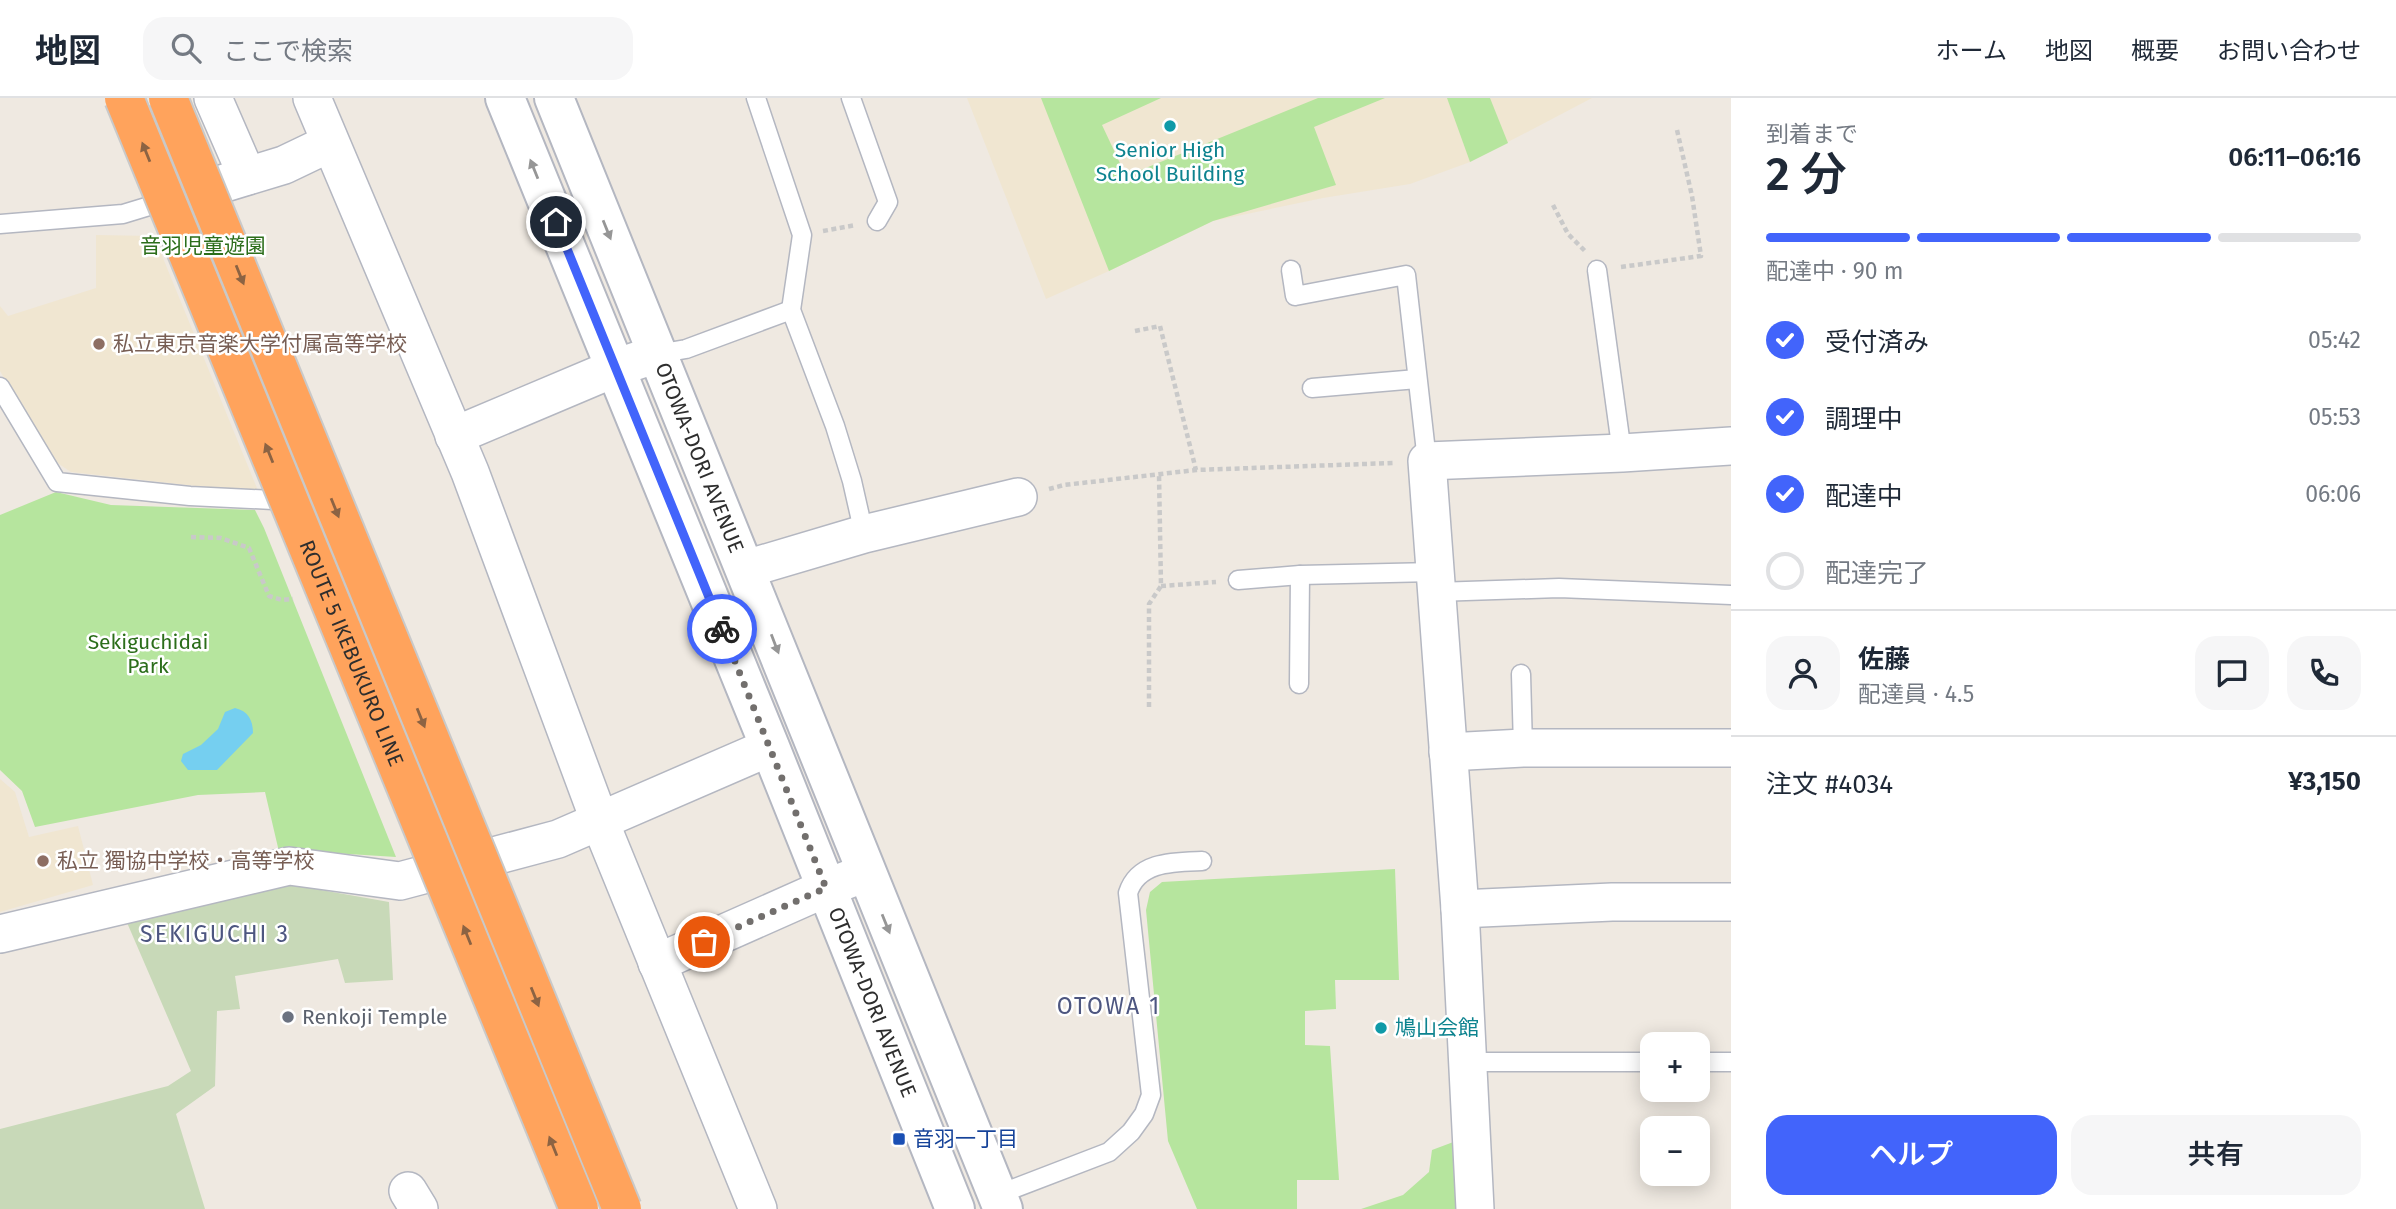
<!DOCTYPE html>
<html lang="ja">
<meta charset="utf-8">
<style>
:root{--surface:#fff;--page:#f6f6f7;--text:#1f2937;--muted:#747a83;--line:#e0e1e3;--accent:#4264fb}
body{margin:0;font-family:"Fira Sans","Noto Sans JP",sans-serif;background:var(--page);color:var(--text);height:100vh;display:flex;flex-direction:column;font-size:26px;white-space:nowrap}
*{box-sizing:border-box;margin:0}
p{font-size:23px;color:var(--muted)}
.icon{flex:none;width:38px;height:38px;fill:none;stroke:currentColor;stroke-width:2;stroke-linecap:round;stroke-linejoin:round}
.map{position:relative;flex:1;overflow:hidden}
.side{display:flex;flex-direction:column;background:var(--surface);width:665px}
.side>*{flex:none}
.tools{position:absolute;left:1640px;top:934px;display:grid;gap:14px}
.tools a{display:grid;place-items:center;width:70px;height:70px;border-radius:14px;background:var(--surface);box-shadow:0 4px 18px #0003;font-size:35px}
.pin{position:absolute;display:grid;place-items:center;width:60px;height:60px;color:#fff;margin:-30px;border:4px solid #fff;border-radius:50%;box-shadow:0 2px 7px #0007}
.courier{position:absolute;display:grid;place-items:center;width:70px;height:70px;margin:-35px;border:5px solid #4264fb;border-radius:50%;background:#fff;color:#222;box-shadow:0 2px 9px #0007}
.headline em{font-style:normal;font-weight:600}
.headline div{display:flex;flex-direction:column-reverse}
.headline{display:flex;align-items:center;justify-content:space-between;height:119px;padding:0 35px}
h1{font-size:46px;font-weight:600;line-height:52px}
.bar{display:grid;grid-template-columns:repeat(4,1fr);gap:10px 7px;align-content:center;height:84px;padding:0 35px}
.bar i{height:9px;border-radius:5px;background:var(--line)}
.bar .selected{background:var(--accent)}
.bar p{grid-column:span 4}
.line{display:flex;align-items:center;gap:18px;padding:0 35px;border-top:2px solid var(--line)}
.line div{flex:1}
.round{display:grid;place-items:center;flex:none;width:74px;height:74px;border-radius:21px;background:var(--page)}
ol{padding:0 35px;list-style:none}
li{display:flex;align-items:center;gap:21px;height:77px}
li p{margin-inline-start:auto}
li .icon{padding:7px;border-radius:50%;background:var(--accent);color:#fff;stroke-width:4}
li:last-child{color:var(--muted)}
li i{width:38px;height:38px;border:4px solid var(--line);border-radius:50%}
.primary-button{display:flex;gap:14px;margin-top:auto;padding:14px 35px}
.primary-button a{flex:1;height:80px;border-radius:21px;background:var(--accent);color:#fff;font-size:28px;font-weight:600;line-height:80px;text-align:center}
.primary-button a+a{background:var(--page);color:var(--text)}
header{display:flex;align-items:center;gap:42px;box-sizing:border-box;height:98px;padding:0 35px;background:var(--surface);border-bottom:2px solid var(--line)}
header strong{font-size:33px}
nav{display:flex;gap:38px;margin-inline-start:auto;font-size:24px}
.search{width:490px;height:63px;background:var(--page);display:flex;align-items:center;gap:18px;box-sizing:border-box;padding:0 24px;border-radius:21px;color:var(--muted);font-size:26px}
main{display:flex;flex:1;min-height:0}
.map>svg:first-child{display:block}
.education{fill:#f0e6d1}
.green{fill:#b6e59e}
.cemetery{fill:#c8d9b8}
.water{fill:#75cff0}
.lines{fill:none;stroke-linecap:round;stroke-linejoin:round}
.service-casing{stroke:#b4b7c1;stroke-width:21}
.minor-casing{stroke:#b4b7c1;stroke-width:40}
.secondary-casing{stroke:#b4b7c1;stroke-width:42}
.path{stroke:#c9c9c9;stroke-width:4.5;stroke-dasharray:5 3.5;stroke-linecap:butt}
.service{stroke:#fff;stroke-width:18}
.minor{stroke:#fff;stroke-width:37}
.secondary{stroke:#fff;stroke-width:38}
.motorway-bridge-casing{stroke:#c9c9c9;stroke-width:42;stroke-linecap:butt}
.motorway-bridge{stroke:#ffa35c;stroke-width:38}
.oneway{fill:#8c6343}
.oneway2{fill:#969696}
.done{stroke:#726f6d;stroke-width:7;stroke-dasharray:0 12.6}
.route{stroke:#4264fb;stroke-width:9}
.culture-dot{fill:#0f9aa8;stroke:#fff;stroke-width:2.5}
.education-dot{fill:#8d6e63;stroke:#fff;stroke-width:2.5}
.worship-dot{fill:#6b7280;stroke:#fff;stroke-width:2.5}
.transit-dot{fill:#1a4fb4;stroke:#fff;stroke-width:2.5}
.labels{text-anchor:middle;dominant-baseline:central;stroke-width:5;stroke-linejoin:round;paint-order:stroke}
.culture-label{font-size:21px;fill:#0d838f;stroke:#fff}
.park-label{font-size:21px;fill:#2c6e1b;stroke:#fff}
.education-label{font-size:21px;fill:#785e54;stroke:#fff;text-anchor:start}
.street-label{font-size:21px;fill:#2e2e2e;stroke:#fff}
.worship-label{font-size:21px;fill:#5b616d;stroke:#fff;text-anchor:start}
.transit-label{font-size:21px;fill:#164399;stroke:#fff;text-anchor:start}
.neighbourhood-label{font-size:23px;letter-spacing:2px;fill:#4d5680;stroke:#fff}
</style>
<header>
<strong>地図</strong>
<div class="search"><svg class="icon" aria-label="search" viewBox="0 0 24 24"><circle cx="10" cy="10" r="6"/><path d="M15 15l6 6"/></svg>ここで検索</div>
<nav><a>ホーム</a><a>地図</a><a>概要</a><a>お問い合わせ</a></nav>
</header>
<main>
<div class="map">
<svg width="1731" height="1111" viewBox="0 0 1731 1111">
<rect width="100%" height="100%" fill="#efe9e1"/>
<!-- education -->
<g class="education">
<polygon points="967,0 1592,0 1470,64 1410,86 1323,100 1213,123 1109,173 1046,201"/>
<polygon points="96,137 154,138 259,395 71,374 53,362 0,273 0,208 8,218 96,190"/>
<polygon points="0,681 15,694 29,739 78,728 93,787 0,814"/>
</g>
<!-- green -->
<g class="green">
<polygon points="1041,0 1161,0 1102,27 1126,78 1318,0 1385,0 1314,29 1336,87 1213,123 1109,173"/>
<polygon points="1447,0 1490,0 1508,45 1470,64"/>
<polygon points="56,394 111,407 255,412 264,430 396,759 301,753 280,758 265,694 198,697 35,729 22,693 0,672 0,417"/>
<polygon points="1395,771 1399,882 1335,882 1336,911 1305,913 1305,947 1330,948 1339,1082 1297,1082 1297,1111 1197,1111 1168,1043 1146,812 1150,794 1162,784"/>
<polygon points="1464,1040 1469,1111 1361,1111 1403,1097 1429,1074 1432,1052"/>
</g>
<!-- cemetery -->
<polygon class="cemetery" points="287,786 389,804 393,882 345,885 338,861 235,878 240,911 217,913 215,988 176,1016 205,1111 0,1111 0,1031 168,988 191,973 125,820"/>
<!-- water -->
<path class="water" d="M 235,610 C 248,613 253,622 253,635 L 217,672 L 188,672 L 181,663 L 183,656 L 201,647 L 218,631 L 225,614 Z"/>
<g class="lines">
<defs>
<g id="service">
<polyline points="756,0 802,137 791,212 835,328 852,383 864,436"/>
<polyline points="851,0 888,104 877,123"/>
<polyline points="0,126 123,116 169,102"/>
<polyline points="1291,172 1295,198 1406,177 1427,363"/>
<polyline points="1597,172 1622,355"/>
<polyline points="657,256 686,251 791,212"/>
<polyline points="0,289 57,384 190,398 273,402"/>
<polyline points="1312,290 1417,281"/>
<polyline points="1238,482 1300,477 1434,474"/>
<polyline points="1436,494 1559,490 1731,497"/>
<polyline points="1521,576 1523,650"/>
<polyline points="1299,586 1300,477"/>
<polyline points="1468,964 1652,964"/>
<polyline points="1698,964 1731,964"/>
<path d="M 997,1097 L 1109,1054 L 1131,1034 L 1144,1016 L 1151,997 L 1128,795 C 1138,763 1174,764 1202,763"/>
</g>
<g id="minor">
<polyline points="213,0 247,78"/>
<polyline points="312,0 470,374 600,724 758,1111"/>
<polyline points="182,98 284,67 330,45"/>
<polyline points="454,338 615,270 657,256"/>
<polyline points="746,471 864,436 1018,399"/>
<polyline points="1448,654 1523,650 1731,650"/>
<polyline points="1460,811 1612,804 1731,804"/>
<polyline points="0,836 289,768 400,783 558,741 770,649"/>
<polyline points="657,865 826,790 865,775"/>
<polyline points="408,1093 419,1111"/>
<polyline points="1475,1111 1460,811 1427,363 1622,355 1731,348"/>
</g>
<g id="secondary">
<path id="s1" d="M 505,0 L 770,649 L 955,1111"/>
<path id="s2" d="M 554,0 L 1003,1111"/>
</g>
</defs>
<!-- service casing -->
<use href="#service" class="service-casing"/>
<!-- minor casing -->
<use href="#minor" class="minor-casing"/>
<!-- secondary casing -->
<use href="#secondary" class="secondary-casing"/>
<!-- path -->
<g class="path">
<polyline points="1553,107 1568,136 1585,153"/>
<polyline points="823,133 856,127"/>
<polyline points="1621,169 1701,158 1692,98 1677,32"/>
<polyline points="1135,233 1160,228 1196,372"/>
<polyline points="1049,391 1064,387 1196,372 1393,365"/>
<polyline points="191,439 221,440 249,450 269,498 282,502 293,501"/>
<polyline points="1161,488 1216,484"/>
<polyline points="1149,609 1149,506 1161,488 1159,376"/>
</g>
<!-- service -->
<use href="#service" class="service"/>
<!-- minor -->
<use href="#minor" class="minor"/>
<!-- secondary -->
<use href="#secondary" class="secondary"/>
<defs>
<g id="motorway-bridge">
<path id="s3" d="M 124,0 L 579,1111"/>
<polyline points="168,0 622,1111"/>
</g>
</defs>
<!-- motorway-bridge casing -->
<use href="#motorway-bridge" class="motorway-bridge-casing"/>
<!-- motorway-bridge -->
<use href="#motorway-bridge" class="motorway-bridge"/>
</g>
<!-- one-way arrows -->
<defs><path id="oneway-solid" d="M-6-.8H1V-3.2L6.5 0L1 3.2V.8H-6Z" transform="scale(1.75)"/></defs>
<g class="oneway">
<use href="#oneway-solid" transform="translate(146 54) rotate(-112)"/>
<use href="#oneway-solid" transform="translate(240 177) rotate(68)"/>
<use href="#oneway-solid" transform="translate(269 355) rotate(-112)"/>
<use href="#oneway-solid" transform="translate(335 410) rotate(68)"/>
<use href="#oneway-solid" transform="translate(421 620) rotate(68)"/>
<use href="#oneway-solid" transform="translate(467 837) rotate(-112)"/>
<use href="#oneway-solid" transform="translate(535 899) rotate(68)"/>
<use href="#oneway-solid" transform="translate(553 1048) rotate(-112)"/>
</g>
<g class="oneway2">
<use href="#oneway-solid" transform="translate(534 71) rotate(-112)"/>
<use href="#oneway-solid" transform="translate(607 132) rotate(68)"/>
<use href="#oneway-solid" transform="translate(775 546) rotate(69)"/>
<use href="#oneway-solid" transform="translate(886 826) rotate(68)"/>
</g>
<g class="lines">
<!-- done -->
<polyline class="done" points="704,844 826,790 722,531"/>
<!-- route -->
<polyline class="route" points="556,124 722,531"/>
</g>
<!-- markers -->
<g class="culture-dot">
<circle cx="1170" cy="28" r="7"/>
<circle cx="1381" cy="930" r="7"/>
</g>
<g class="education-dot">
<circle cx="99" cy="246" r="7"/>
<circle cx="43" cy="763" r="7"/>
</g>
<circle class="worship-dot" cx="288" cy="919" r="7"/>
<rect class="transit-dot" x="892" y="1034" width="14" height="14" rx="3.5"/>
<g class="labels">
<!-- culture labels -->
<g class="culture-label">
<text x="1170" y="52">Senior High<tspan x="1170" dy="24">School Building</tspan></text>
<text x="1395" y="930" text-anchor="start">鳩山会館</text>
</g>
<!-- park labels -->
<g class="park-label">
<text x="203" y="148">音羽児童遊園</text>
<text x="148" y="544">Sekiguchidai<tspan x="148" dy="24">Park</tspan></text>
</g>
<!-- education labels -->
<g class="education-label">
<text x="113" y="246">私立東京音楽大学付属高等学校</text>
<text x="57" y="763">私立 獨協中学校・高等学校</text>
</g>
<!-- street labels -->
<g class="street-label">
<text stroke="none"><textPath href="#s2" startOffset="388">OTOWA-DORI AVENUE</textPath></text>
<text stroke="none"><textPath href="#s3" startOffset="600">ROUTE 5 IKEBUKURO LINE</textPath></text>
<text stroke="none"><textPath href="#s1" startOffset="976">OTOWA-DORI AVENUE</textPath></text>
</g>
<!-- worship labels -->
<g class="worship-label">
<text x="302" y="919">Renkoji Temple</text>
</g>
<!-- transit labels -->
<g class="transit-label">
<text x="913" y="1041">音羽一丁目</text>
</g>
<!-- neighbourhood labels -->
<g class="neighbourhood-label">
<text x="215" y="836">SEKIGUCHI 3</text>
<text x="1109" y="908">OTOWA 1</text>
</g>
</g>
</svg>
<div class="tools">
<a>+</a>
<a>−</a>
</div>
<div class="pin" style="left:704px;top:844px;background:#ea580c"><svg class="icon" aria-label="bag" viewBox="0 0 24 24"><path d="M5 8h14l-1 12H6zM9 8a3 3 0 0 1 6 0"/></svg></div>
<div class="pin" style="left:556px;top:124px;background:#1f2937"><svg class="icon" aria-label="home" viewBox="0 0 24 24"><path d="M3 11l9-7 9 7M6 9v11h12V9"/></svg></div>
<div class="courier" style="left:722px;top:531px"><svg class="icon" aria-label="bike" viewBox="0 0 24 24"><circle cx="6" cy="16" r="4"/><circle cx="18" cy="16" r="4"/><path d="M6 16l4-8h5l3 8M10 8l3 8H6M13 5h3"/></svg></div>
</div>
<section class="side">
<div class="headline"><div><h1>2 分</h1><p>到着まで</p></div><em>06:11–06:16</em></div>
<div class="bar"><i class="selected"></i><i class="selected"></i><i class="selected"></i><i></i><p>配達中 · 90 m</p></div>
<ol>
<li><svg class="icon" aria-label="check" viewBox="0 0 24 24"><path d="M5 12l5 5 9-10"/></svg>受付済み<p>05:42</p></li>
<li><svg class="icon" aria-label="check" viewBox="0 0 24 24"><path d="M5 12l5 5 9-10"/></svg>調理中<p>05:53</p></li>
<li><svg class="icon" aria-label="check" viewBox="0 0 24 24"><path d="M5 12l5 5 9-10"/></svg>配達中<p>06:06</p></li>
<li><i></i>配達完了</li>
</ol>
<div class="line" style="height:126px"><a class="round"><svg class="icon" aria-label="person" viewBox="0 0 24 24"><circle cx="12" cy="8" r="4"/><path d="M4 21q1-7 8-7t8 7"/></svg></a><div><b>佐藤</b><p>配達員 · 4.5</p></div><a class="round"><svg class="icon" aria-label="chat" viewBox="0 0 24 24"><path d="M4 5h16v11H9l-5 4z"/></svg></a><a class="round"><svg class="icon" aria-label="phone" viewBox="0 0 24 24"><path d="M5 4h4l2 5-3 2q2 4 5 5l2-3 5 2v4C11 20 4 13 5 4z"/></svg></a></div>
<div class="line" style="height:91px"><div>注文 #4034</div><b>¥3,150</b></div>
<div class="primary-button"><a>ヘルプ</a><a>共有</a></div>
</section>
</main>
